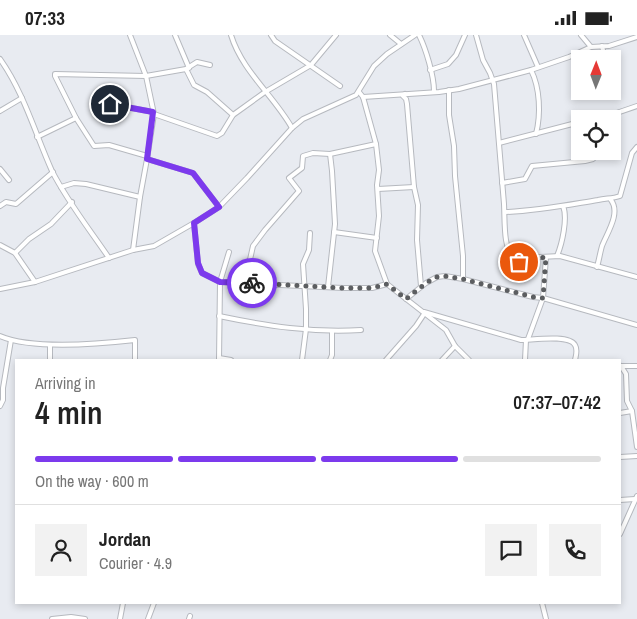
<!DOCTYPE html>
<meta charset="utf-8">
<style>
:root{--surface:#fff;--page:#f2f2f2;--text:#222;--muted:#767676;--line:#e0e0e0;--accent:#7c3aed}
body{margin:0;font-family:"Archivo Narrow",sans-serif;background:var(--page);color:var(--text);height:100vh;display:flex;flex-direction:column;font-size:19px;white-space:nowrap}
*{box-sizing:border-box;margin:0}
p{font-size:16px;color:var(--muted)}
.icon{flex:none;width:28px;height:28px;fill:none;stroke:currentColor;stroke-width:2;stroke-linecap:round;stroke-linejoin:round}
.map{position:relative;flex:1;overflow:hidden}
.drawer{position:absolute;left:15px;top:324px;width:606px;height:245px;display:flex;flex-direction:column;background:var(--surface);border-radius:0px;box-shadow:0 2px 8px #0003}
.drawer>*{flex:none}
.needle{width:32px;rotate:1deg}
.tools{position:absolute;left:571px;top:15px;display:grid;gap:10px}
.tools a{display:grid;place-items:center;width:50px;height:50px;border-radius:0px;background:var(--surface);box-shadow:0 2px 8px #0003;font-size:25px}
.pin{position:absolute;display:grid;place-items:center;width:42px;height:42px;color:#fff;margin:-21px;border:2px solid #fff;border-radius:50%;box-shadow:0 1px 5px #0007}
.courier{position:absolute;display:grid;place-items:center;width:50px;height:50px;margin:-25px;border:4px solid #7c3aed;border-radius:50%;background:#fff;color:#222;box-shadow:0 1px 6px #0007}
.headline em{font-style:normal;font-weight:600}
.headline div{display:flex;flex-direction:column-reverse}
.headline{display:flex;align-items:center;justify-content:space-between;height:85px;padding:0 20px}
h1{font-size:32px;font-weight:600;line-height:38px}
.bar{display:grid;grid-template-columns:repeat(4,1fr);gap:8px 5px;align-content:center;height:60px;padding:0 20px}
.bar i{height:6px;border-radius:4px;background:var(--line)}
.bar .active{background:var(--accent)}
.bar p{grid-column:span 4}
.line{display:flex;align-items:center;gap:12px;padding:0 20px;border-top:1px solid var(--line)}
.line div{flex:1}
.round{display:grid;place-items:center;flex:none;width:52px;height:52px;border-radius:0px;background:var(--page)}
.status{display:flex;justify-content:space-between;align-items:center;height:35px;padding:0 25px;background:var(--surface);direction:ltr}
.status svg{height:14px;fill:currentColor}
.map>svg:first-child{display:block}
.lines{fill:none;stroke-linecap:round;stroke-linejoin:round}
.minor-casing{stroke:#b6b9bf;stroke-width:6}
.minor{stroke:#fff;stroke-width:4}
.done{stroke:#5c5e61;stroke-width:5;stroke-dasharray:0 9}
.route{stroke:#7c3aed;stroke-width:6}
</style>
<div class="status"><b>07:33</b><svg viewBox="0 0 49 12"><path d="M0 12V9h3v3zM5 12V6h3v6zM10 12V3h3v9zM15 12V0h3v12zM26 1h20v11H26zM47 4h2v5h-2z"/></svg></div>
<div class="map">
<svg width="637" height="584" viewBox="0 0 637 584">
<rect width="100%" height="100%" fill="#e8ebf1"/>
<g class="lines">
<defs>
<g id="minor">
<polyline points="130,0 146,41 154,79 147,124 140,162 133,215"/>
<polyline points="175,0 189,33"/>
<path d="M 231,0 C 242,36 274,61 292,93"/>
<polyline points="271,0 275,6 340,51"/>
<polyline points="390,0 401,9"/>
<path d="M 419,0 C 426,14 434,41 434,56"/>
<path d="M 476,0 L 483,25 L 490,38 L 494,49 L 504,169 C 505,188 503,211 514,227 L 540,222 L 560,221 L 637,242"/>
<polyline points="524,0 538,32"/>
<polyline points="581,0 591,12"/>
<polyline points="602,11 605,24"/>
<path d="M 0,24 C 24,58 35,98 52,136 C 67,166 90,195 109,223"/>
<polyline points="186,34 194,50 207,57 233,80"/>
<polyline points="430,35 448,29 456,20 465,0"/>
<path d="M 531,35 C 540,53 541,79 536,99"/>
<polyline points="449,55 449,80 454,111 455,141 463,221 463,244"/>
<polyline points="359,57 363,62 376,109 379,135 377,150 379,181 375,216 387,249 446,295 455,311 469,325"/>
<polyline points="405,59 403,61 406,64 407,69 414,152 418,170 417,205 421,251"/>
<polyline points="363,62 439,57 459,54 531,35 569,22 591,12 609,11 637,2"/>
<polyline points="110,69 153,77"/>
<polyline points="0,76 22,63"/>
<polyline points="154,79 217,101 222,98 233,80 265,57 311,30 336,0"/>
<polyline points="590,84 602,83 637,71"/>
<polyline points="37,102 76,83"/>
<polyline points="499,108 580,87"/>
<polyline points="147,121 109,110 94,111 76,83 55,41 55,39 146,41 186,34 197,27 210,30"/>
<polyline points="147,124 193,138 219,172"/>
<polyline points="0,134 9,145"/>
<polyline points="502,148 525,144 532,131 585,126 593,124 601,116"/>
<polyline points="61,152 74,148 86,149 140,162"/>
<polyline points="378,154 414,152"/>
<polyline points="0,171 6,167 16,169 53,137"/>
<path d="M 505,177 C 537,176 567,170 598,165 C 606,163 612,164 620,161 L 632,118 L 637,112"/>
<polyline points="194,188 198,229 202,238 220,247 343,253 372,253 387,249"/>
<polyline points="334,197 377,203"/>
<polyline points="0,210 15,218 35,247"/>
<polyline points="15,218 29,204 51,189 72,167"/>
<path d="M 557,221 C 562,209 568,183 563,171"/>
<path d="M 597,232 C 599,225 600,218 602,211 C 607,198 621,178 611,165"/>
<polyline points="245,247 253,211 265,195 299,156 289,143 302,133 303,121 313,118 330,119 376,109"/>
<polyline points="328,252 335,189 332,136 330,119"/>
<polyline points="0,254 35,247 133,215 154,211 194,188 219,172 247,143 292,93 303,84 356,60 374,31 387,19 415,0"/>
<polyline points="406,264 426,248 437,242 445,241 463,244 533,262 543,263 637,290"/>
<path d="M 424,277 L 521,305 C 532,305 569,299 575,310 C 578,315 576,320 575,325"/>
<path d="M 219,281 C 267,291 312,298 361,295"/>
<path d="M 0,301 C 33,315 99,309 135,305 L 135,325"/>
<polyline points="528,304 543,263 546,222"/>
<polyline points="219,323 231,325"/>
<polyline points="50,325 50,310"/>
<polyline points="219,325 220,247 229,217"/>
<polyline points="302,325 306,294 306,274 303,229 309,215 310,198"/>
<polyline points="330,325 332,320 332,297"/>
<polyline points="386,325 416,291 424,279"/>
<polyline points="442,325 455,311"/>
<polyline points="525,325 526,305"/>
<polyline points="620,331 637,331"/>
<polyline points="621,331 626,339 627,366 632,376 637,412"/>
<polyline points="0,371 3,365 3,353 11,305"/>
<polyline points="620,378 632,376"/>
<polyline points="620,422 637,421"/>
<polyline points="620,465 635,464"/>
<polyline points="620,499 637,461"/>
<polyline points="542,568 546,584"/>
<polyline points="52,584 71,582 85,584"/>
<polyline points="120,584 123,568"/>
<polyline points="148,584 154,568"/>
<polyline points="189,584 190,581"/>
</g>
</defs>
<!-- minor casing -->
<use href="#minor" class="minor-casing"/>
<!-- minor -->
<use href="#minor" class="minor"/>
</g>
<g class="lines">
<!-- done -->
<polyline class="done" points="252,248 343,253 372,253 387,249 406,264 426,248 437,242 445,241 463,244 533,262 543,263 546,222 519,227"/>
<!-- route -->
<polyline class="route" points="110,69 153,77 147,124 193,138 219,172 194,188 198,228 202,238 220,247 252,248"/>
</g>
</svg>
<div class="tools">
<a><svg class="needle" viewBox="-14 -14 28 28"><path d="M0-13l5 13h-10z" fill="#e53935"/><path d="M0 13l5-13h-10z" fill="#767676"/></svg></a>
<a><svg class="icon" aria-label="locate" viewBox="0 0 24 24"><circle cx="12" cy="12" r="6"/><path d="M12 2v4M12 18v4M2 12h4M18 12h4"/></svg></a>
</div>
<div class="pin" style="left:519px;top:227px;background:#ea580c"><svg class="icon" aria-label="bag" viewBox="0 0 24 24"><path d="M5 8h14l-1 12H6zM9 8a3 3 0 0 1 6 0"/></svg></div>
<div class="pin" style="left:110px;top:69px;background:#1f2937"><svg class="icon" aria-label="home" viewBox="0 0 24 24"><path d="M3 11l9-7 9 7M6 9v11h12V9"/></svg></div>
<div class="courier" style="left:252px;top:248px"><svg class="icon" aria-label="bike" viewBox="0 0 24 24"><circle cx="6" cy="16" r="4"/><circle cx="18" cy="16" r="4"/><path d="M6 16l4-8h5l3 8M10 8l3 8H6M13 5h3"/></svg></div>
<section class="drawer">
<div class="headline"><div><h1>4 min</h1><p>Arriving in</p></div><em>07:37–07:42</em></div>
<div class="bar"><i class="active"></i><i class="active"></i><i class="active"></i><i></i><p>On the way · 600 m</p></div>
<div class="line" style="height:90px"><a class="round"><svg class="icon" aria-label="person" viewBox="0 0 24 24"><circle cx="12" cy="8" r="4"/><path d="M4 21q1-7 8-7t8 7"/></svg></a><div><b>Jordan</b><p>Courier · 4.9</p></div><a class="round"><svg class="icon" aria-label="chat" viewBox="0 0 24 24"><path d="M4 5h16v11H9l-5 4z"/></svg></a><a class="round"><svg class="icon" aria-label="phone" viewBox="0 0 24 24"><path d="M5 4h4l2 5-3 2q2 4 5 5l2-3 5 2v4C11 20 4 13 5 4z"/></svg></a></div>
</section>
</div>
